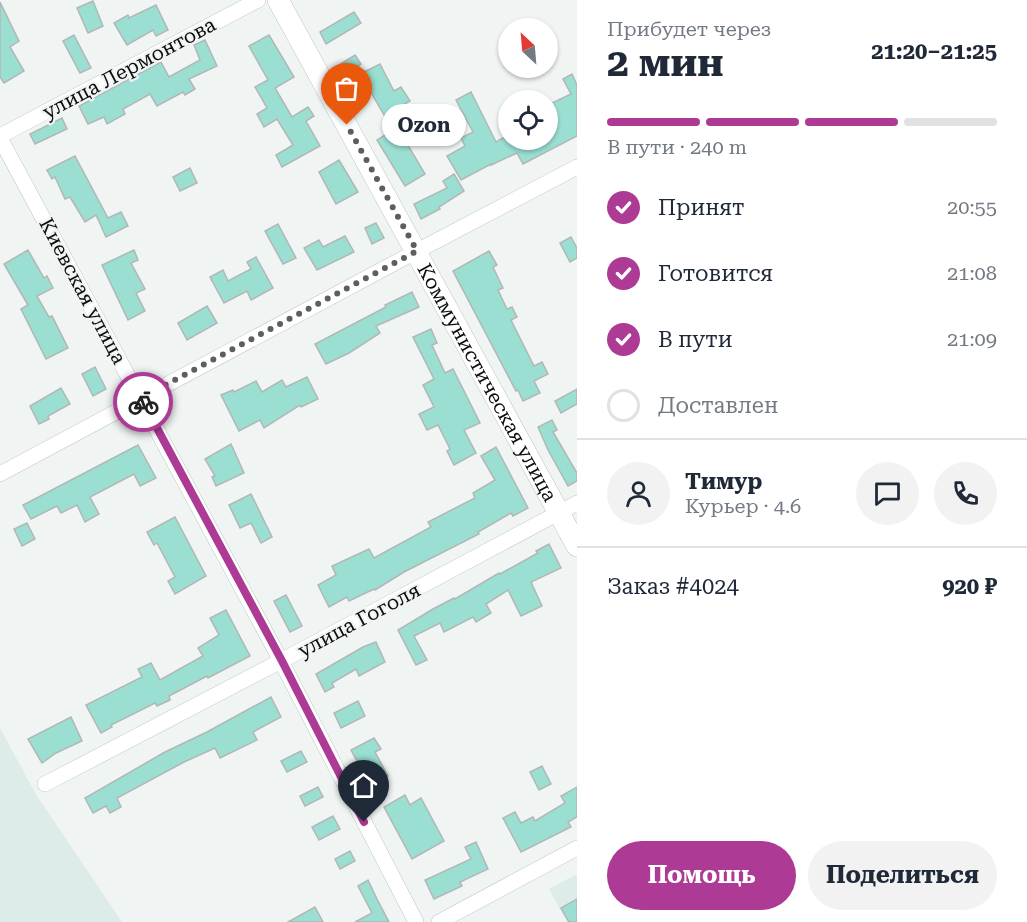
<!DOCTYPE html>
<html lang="ru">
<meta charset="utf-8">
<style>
:root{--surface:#fff;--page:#f2f2f3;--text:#1f2937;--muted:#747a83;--line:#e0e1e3;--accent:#ad3b95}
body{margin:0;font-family:"Roboto Serif",serif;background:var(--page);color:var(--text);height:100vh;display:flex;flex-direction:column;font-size:22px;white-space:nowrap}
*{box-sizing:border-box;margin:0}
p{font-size:20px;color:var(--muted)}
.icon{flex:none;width:33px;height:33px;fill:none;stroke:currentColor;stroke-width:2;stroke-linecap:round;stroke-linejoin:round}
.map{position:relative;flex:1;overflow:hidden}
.details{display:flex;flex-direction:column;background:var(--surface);width:450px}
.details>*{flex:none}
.needle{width:39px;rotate:334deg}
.tools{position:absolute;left:498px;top:18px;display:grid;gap:12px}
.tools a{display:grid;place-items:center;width:60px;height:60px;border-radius:50%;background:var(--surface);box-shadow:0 2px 4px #0004;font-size:30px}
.pin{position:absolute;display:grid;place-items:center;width:51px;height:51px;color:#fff;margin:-62px -26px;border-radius:50% 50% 50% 0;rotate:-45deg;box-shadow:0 0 6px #0007}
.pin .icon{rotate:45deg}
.courier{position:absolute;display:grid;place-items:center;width:60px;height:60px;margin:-30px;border:4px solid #ad3b95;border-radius:50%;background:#fff;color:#222;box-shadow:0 2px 8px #0007}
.bubble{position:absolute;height:42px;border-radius:21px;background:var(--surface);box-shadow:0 2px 4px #0004;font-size:20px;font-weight:700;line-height:42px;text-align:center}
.summary em{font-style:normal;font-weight:700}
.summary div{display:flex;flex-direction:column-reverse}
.summary{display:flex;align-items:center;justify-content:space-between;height:102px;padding:0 30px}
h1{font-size:39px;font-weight:700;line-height:45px}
.bar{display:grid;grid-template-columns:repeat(4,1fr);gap:9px 6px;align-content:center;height:72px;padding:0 30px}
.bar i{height:8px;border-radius:4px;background:var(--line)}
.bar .selected{background:var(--accent)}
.bar p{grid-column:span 4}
.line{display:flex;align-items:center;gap:15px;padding:0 30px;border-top:2px solid var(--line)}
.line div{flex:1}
.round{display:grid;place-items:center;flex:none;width:63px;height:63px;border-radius:32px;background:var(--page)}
ol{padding:0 30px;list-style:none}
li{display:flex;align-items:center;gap:18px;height:66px}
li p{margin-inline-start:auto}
li .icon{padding:6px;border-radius:50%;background:var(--accent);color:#fff;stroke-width:4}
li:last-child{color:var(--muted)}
li i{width:33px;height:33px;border:3px solid var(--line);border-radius:50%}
.action{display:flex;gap:12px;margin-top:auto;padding:12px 30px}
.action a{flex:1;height:69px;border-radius:36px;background:var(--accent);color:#fff;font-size:24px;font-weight:700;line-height:69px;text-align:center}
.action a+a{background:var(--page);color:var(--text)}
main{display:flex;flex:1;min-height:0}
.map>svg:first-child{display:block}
.built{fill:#ddece9}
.building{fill:#9adfd2;stroke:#b2b7b6;stroke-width:1.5}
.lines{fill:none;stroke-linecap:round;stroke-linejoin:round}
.street-casing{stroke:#c1c6c5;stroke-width:16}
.secondary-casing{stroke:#c1c6c5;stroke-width:22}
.street{stroke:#fff;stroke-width:15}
.secondary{stroke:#fff;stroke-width:21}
.done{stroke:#5c5f5e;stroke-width:6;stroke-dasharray:0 10.8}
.route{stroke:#ad3b95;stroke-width:8}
.labels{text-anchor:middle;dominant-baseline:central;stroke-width:4.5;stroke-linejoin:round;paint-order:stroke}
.street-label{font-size:20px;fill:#0c0e0d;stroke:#f0f5f4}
</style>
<main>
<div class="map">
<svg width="577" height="922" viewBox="0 0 577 922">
<rect width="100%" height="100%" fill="#f0f5f4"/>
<!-- built -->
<g class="built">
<polygon points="0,728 37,796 122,922 0,922"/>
<polygon points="577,874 577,922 567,922 549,889"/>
</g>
<!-- building -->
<g class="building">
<polygon points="93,1 103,26 88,33 77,8"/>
<polygon points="0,2 19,41 10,47 24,71 4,83 0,77"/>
<polygon points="156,5 168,30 156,36 153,30 127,45 114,23 128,15 129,18"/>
<polygon points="354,12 361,23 326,44 320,32"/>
<polygon points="74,35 91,68 80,73 63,41"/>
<polygon points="269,35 294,77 275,88 292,117 308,107 314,116 306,121 320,146 282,167 276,155 293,145 277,119 264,127 257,114 267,108 255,87 268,80 249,46"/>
<polygon points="205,40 217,66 189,79 195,89 185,95 183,92 157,106 150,94 123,109 125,114 107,124 104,117 88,124 79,106 161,62 169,77 200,60 194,45"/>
<polygon points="355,55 361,64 342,76 336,67"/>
<polygon points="380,64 394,91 401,87 410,101 396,109 410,134 403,137 425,174 405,186 377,140 393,130 369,89 367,91 358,75"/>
<polygon points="572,74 577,85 577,136 523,164 517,153 491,165 491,164 461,180 447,156 465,146 461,138 473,132 456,100 471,92 496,142 508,135 508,140 548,140 548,105 571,94 563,79"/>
<polygon points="62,118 67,129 35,144 30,134"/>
<polygon points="75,156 108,218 121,212 128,226 106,237 96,215 85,222 70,197 65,199 55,177 52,179 47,170"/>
<polygon points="339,160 358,192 336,204 319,172"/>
<polygon points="190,168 197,183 180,191 173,177"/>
<polygon points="454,174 464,191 439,207 440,209 421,219 414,204 447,188 443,181"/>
<polygon points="376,223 384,238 372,244 365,228"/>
<polygon points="278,224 296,258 283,264 265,231"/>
<polygon points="345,236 354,252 317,270 304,248 319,240 323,247"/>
<polygon points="571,237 577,248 577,258 570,262 560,243"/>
<polygon points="28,250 44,278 47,276 53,288 37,296 49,317 52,316 68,348 46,359 21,309 28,305 4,264"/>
<polygon points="134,250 138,260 131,263 145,289 136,293 145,311 128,320 102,265"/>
<polygon points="489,251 497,265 493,267 503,288 498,290 507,309 512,307 517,317 511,320 534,366 542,362 548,374 534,381 540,393 523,401 518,390 516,391 453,271"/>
<polygon points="256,257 273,288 251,300 247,291 224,303 210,277 223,270 228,281 251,269 247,262"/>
<polygon points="412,292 419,307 376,326 380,333 349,353 326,364 315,344 386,307 385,305"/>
<polygon points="207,306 217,323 187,340 178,323"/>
<polygon points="431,329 437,343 432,345 445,373 453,369 480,423 464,430 476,453 454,465 447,451 450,449 438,425 427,430 419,414 434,407 423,385 434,379 413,337"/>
<polygon points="95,367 106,389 93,396 82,374"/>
<polygon points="307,377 318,399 301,407 300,405 264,428 260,420 239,431 221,395 233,390 234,392 256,381 262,392 282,380 286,387"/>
<polygon points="61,388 70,404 48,416 49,419 39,424 30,406"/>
<polygon points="577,389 577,404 561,413 555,401"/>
<polygon points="552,420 557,430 553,432 577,473 577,481 568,486 548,450 538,427"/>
<polygon points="231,444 244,473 216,486 212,477 215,476 205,459"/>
<polygon points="138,445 156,478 140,486 134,474 90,497 99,514 85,522 77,505 61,513 57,506 31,519 23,505"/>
<polygon points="496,447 528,508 513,516 511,513 478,532 479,534 404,572 375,590 374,589 349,601 347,597 329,607 318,585 336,575 332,566 369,549 374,558 431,527 428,522 475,498 473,493 495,480 481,456"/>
<polygon points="251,494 272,537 261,543 251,523 240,528 229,505"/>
<polygon points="175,517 206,576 175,594 168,581 175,577 157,543 154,545 147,532"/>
<polygon points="27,523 35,539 22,546 14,529"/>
<polygon points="549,544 561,568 531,582 542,606 521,616 508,590 486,604 491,613 476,622 473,617 444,632 440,623 414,636 427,660 416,665 398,630 433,609 454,598 455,599 499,573 500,574 538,553 536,551"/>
<polygon points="286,595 302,626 290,632 274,601"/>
<polygon points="226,610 250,656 208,678 207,676 169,696 170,700 157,706 155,703 111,725 112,727 101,733 86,705 142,677 138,669 151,663 160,680 203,656 198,648 219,635 210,618"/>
<polygon points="376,642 385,662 359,676 356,669 332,683 334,687 325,692 316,674 363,647"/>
<polygon points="271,697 281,717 253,732 257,740 220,758 215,748 184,762 117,798 121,807 110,813 106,806 93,813 85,798 165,752 207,732"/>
<polygon points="358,701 365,716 341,728 334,713"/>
<polygon points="71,717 82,741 56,753 42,763 28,739"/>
<polygon points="374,738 381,749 375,752 388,776 370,785 351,750"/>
<polygon points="301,751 307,762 287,772 281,761"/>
<polygon points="542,766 551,784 539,790 530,772"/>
<polygon points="318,787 323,797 305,806 300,796"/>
<polygon points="577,787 577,817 568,822 571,827 521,852 503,818 515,812 521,823 533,817 535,821 565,803 561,796"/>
<polygon points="405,795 410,805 421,798 444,841 412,859 384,807"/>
<polygon points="333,816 340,829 319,840 312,827"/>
<polygon points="476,842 488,869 460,882 462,886 434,899 425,880 471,859 465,847"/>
<polygon points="350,851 355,861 340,869 335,859"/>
<polygon points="368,880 377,899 389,922 355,922 372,913 358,886"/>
<polygon points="577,899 577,922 569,922 561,908"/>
<polygon points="315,907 323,922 288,922"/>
</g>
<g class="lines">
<defs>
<g id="street">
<polyline points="0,136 258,0"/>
<polyline points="0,138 281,661 416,922"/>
<polyline points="0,474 417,251 577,167"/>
<polyline points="45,784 281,661 577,503"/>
<polyline points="439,922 577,848"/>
</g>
<g id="secondary">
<path id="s1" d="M 278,0 L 577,546"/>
</g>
</defs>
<!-- street casing -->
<use href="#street" class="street-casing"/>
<!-- secondary casing -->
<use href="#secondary" class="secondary-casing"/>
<!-- street -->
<use href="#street" class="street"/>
<!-- secondary -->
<use href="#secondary" class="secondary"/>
</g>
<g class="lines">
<!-- done -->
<polyline class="done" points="143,402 141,398 417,251 347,125"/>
<!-- route -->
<polyline class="route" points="143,402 282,661 364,822"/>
</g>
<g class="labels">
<!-- street labels -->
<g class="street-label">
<text transform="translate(129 68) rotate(-28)">улица Лермонтова</text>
<text transform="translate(83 291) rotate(62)">Киевская улица</text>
<text stroke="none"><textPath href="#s1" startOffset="436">Коммунистическая улица</textPath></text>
<text transform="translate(359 620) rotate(-28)">улица Гоголя</text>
</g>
</g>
</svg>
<div class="tools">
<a><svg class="needle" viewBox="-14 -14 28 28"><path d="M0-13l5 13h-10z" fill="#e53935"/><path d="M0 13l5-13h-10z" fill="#747a83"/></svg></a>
<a><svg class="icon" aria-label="locate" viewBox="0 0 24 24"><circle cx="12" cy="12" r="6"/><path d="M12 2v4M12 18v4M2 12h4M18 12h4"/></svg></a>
</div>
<div class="pin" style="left:347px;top:125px;background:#ea580c"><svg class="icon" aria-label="bag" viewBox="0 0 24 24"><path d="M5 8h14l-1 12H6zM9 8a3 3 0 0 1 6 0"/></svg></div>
<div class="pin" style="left:364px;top:822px;background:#1f2937"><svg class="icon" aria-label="home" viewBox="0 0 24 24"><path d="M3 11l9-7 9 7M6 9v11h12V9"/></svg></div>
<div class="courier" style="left:143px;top:402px"><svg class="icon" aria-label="bike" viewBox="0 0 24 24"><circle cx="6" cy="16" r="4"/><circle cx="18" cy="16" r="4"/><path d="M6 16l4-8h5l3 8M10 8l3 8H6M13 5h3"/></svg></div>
<div class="bubble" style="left:382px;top:104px;width:84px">Ozon</div>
</div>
<section class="details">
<div class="summary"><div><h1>2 мин</h1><p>Прибудет через</p></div><em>21:20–21:25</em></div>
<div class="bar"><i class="selected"></i><i class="selected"></i><i class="selected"></i><i></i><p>В пути · 240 m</p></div>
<ol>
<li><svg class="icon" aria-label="check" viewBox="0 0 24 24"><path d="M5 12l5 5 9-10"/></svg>Принят<p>20:55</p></li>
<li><svg class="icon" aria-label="check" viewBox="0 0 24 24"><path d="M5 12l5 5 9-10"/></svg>Готовится<p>21:08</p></li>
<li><svg class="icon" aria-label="check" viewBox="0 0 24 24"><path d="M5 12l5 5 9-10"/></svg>В пути<p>21:09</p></li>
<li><i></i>Доставлен</li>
</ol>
<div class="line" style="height:108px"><a class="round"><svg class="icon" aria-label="person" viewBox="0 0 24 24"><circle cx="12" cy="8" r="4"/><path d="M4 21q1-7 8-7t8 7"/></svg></a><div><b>Тимур</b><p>Курьер · 4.6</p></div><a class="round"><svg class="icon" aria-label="chat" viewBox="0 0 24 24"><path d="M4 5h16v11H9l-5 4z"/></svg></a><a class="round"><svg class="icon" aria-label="phone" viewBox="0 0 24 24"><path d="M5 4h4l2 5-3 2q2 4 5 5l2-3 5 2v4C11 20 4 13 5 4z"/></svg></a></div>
<div class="line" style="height:78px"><div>Заказ #4024</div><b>920 ₽</b></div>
<div class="action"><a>Помощь</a><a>Поделиться</a></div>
</section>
</main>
